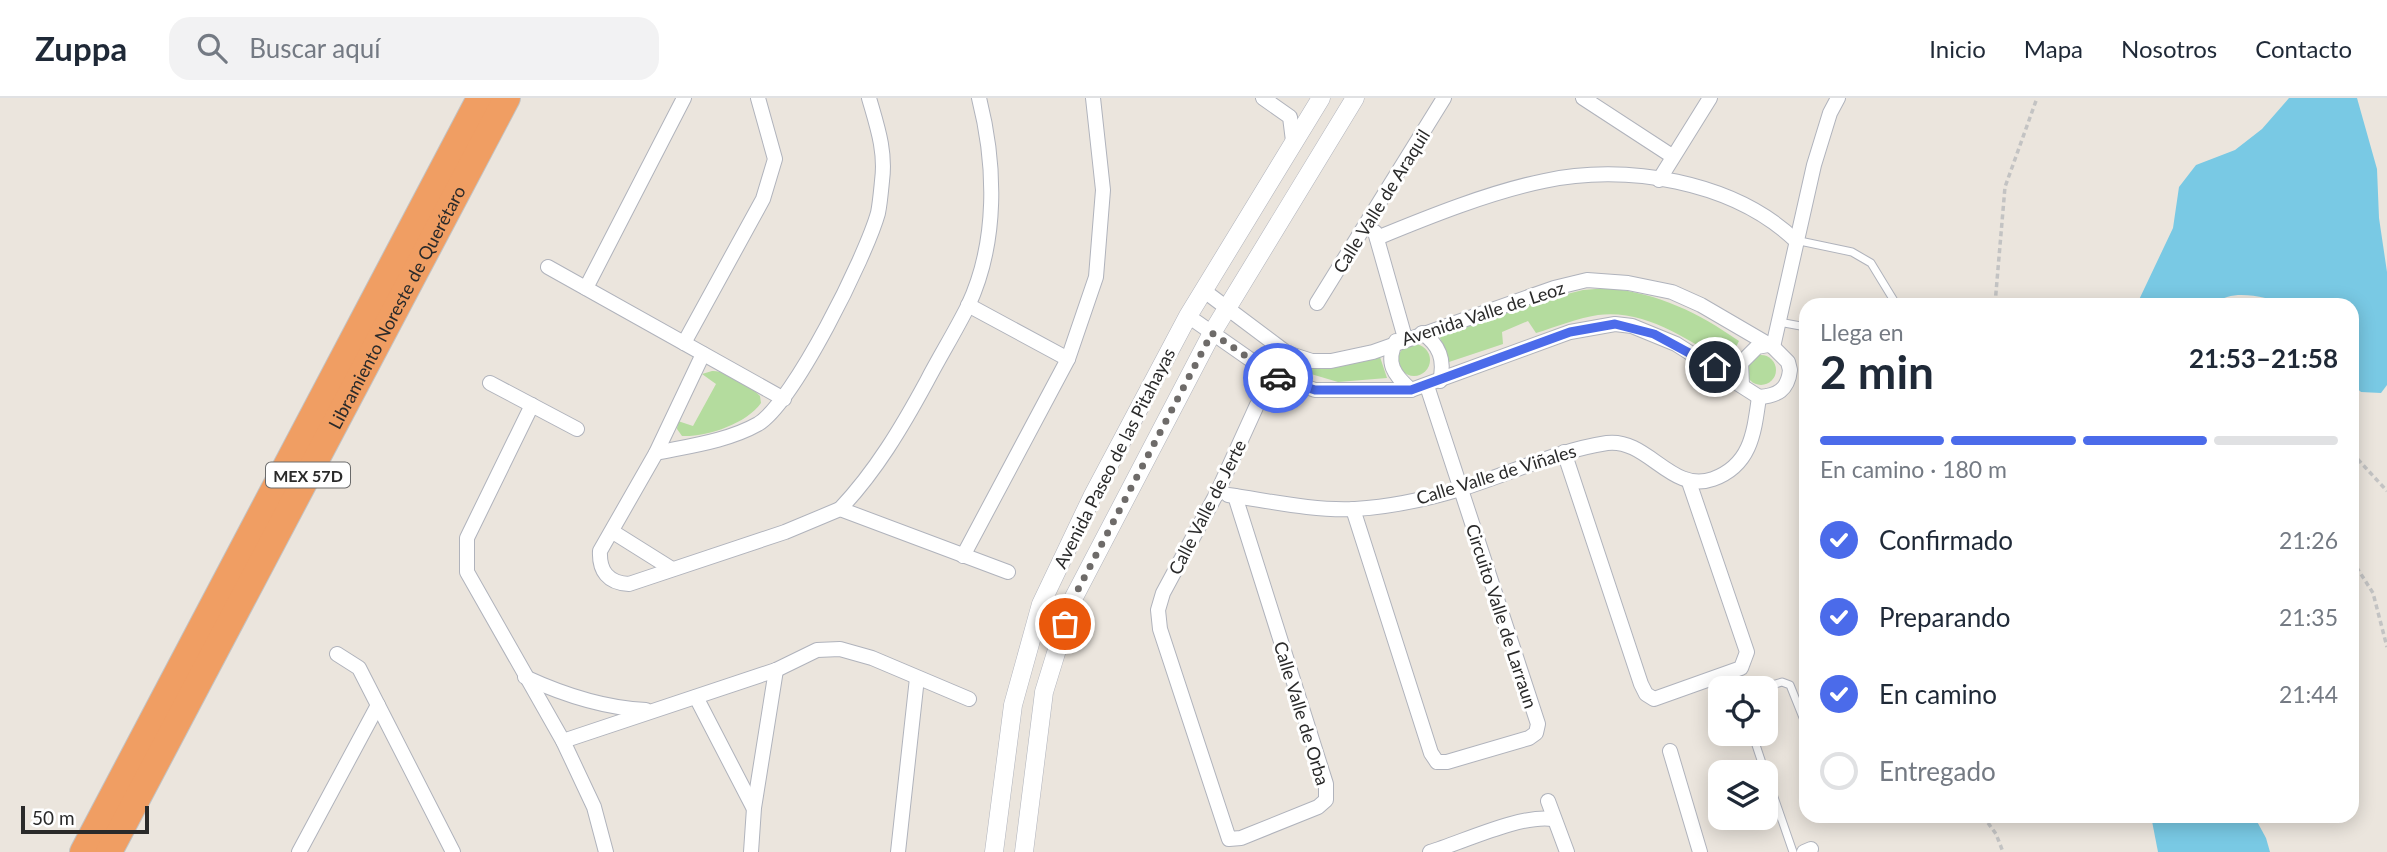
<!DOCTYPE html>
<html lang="es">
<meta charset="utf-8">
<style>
:root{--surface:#fff;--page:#f2f2f3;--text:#1f2937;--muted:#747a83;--line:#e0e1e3;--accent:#4b6bea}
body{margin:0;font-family:Lato,sans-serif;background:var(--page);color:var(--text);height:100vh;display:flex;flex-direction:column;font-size:26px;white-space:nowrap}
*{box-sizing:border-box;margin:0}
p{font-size:23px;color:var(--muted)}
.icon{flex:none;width:38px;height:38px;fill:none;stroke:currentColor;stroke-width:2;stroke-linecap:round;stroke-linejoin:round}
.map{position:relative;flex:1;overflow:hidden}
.sheet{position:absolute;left:1799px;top:200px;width:560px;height:525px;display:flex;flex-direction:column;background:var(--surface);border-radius:21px;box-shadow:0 4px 18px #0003}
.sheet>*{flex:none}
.tools{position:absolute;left:1708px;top:578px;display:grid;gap:14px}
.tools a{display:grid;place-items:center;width:70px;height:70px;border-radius:14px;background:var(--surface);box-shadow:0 4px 18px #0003;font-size:35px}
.scale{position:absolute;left:21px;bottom:18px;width:128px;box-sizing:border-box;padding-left:7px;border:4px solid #2a2a2a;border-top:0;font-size:19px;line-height:24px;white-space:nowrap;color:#2a2a2a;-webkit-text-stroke:5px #fff;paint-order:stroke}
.pin{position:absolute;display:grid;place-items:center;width:60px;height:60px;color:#fff;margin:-30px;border:4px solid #fff;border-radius:50%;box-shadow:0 2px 7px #0007}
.courier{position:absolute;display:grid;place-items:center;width:70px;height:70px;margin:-35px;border:5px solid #4b6bea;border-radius:50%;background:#fff;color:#222;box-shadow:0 2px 9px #0007}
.headline em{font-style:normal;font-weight:700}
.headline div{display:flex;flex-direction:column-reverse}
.headline{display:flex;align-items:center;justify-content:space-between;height:119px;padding:0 21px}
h1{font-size:46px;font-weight:700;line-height:52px}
.bar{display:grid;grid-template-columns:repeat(4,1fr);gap:10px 7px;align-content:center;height:84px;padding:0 21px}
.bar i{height:9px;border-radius:5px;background:var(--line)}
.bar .on{background:var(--accent)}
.bar p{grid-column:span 4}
ol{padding:0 21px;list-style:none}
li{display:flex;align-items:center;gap:21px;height:77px}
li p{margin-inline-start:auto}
li .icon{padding:7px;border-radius:50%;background:var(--accent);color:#fff;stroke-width:4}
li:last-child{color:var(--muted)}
li i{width:38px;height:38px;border:4px solid var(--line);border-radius:50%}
header{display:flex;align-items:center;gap:42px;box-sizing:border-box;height:98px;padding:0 35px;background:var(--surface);border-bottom:2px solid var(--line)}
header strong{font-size:33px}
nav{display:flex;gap:38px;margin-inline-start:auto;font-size:24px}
.search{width:490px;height:63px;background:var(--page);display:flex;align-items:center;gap:18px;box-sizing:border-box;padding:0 24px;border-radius:21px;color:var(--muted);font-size:26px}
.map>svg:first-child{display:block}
.green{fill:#b4dc9e}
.water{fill:#79c9e4}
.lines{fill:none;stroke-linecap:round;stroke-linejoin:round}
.service-casing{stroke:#b0b3bc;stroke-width:9}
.minor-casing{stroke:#b0b3bc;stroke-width:16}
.tertiary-casing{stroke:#b0b3bc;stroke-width:19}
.motorway-casing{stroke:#c3c3c3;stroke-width:28}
.path{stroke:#c3c3c3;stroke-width:3.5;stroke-dasharray:5 3.5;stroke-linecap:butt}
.service{stroke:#fff;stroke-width:7}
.minor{stroke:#fff;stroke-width:14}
.tertiary{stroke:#fff;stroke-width:18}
.motorway{stroke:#f09e63;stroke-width:26}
.done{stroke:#6e6b69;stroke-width:7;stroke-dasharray:0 12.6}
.route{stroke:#4b6bea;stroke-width:9}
.labels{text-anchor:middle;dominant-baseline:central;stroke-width:6;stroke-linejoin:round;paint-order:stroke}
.shield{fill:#fff;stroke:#6a6a6a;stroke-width:2}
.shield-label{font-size:16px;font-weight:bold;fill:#2a2a2a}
.street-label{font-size:18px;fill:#2a2a2a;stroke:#fff}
</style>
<header>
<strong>Zuppa</strong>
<div class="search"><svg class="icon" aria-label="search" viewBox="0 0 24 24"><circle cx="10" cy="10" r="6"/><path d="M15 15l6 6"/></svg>Buscar aquí</div>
<nav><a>Inicio</a><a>Mapa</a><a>Nosotros</a><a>Contacto</a></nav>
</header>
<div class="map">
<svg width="2387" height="754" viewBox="0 0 2387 754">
<rect width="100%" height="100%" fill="#ebe5dd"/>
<!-- green -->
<g class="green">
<path d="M 1608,190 C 1660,196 1697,214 1739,243 L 1728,265 C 1688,243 1647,211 1598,217 C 1577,220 1556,229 1536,235 L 1528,223 L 1502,234 L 1503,246 L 1446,265 L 1446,253 L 1439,238 L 1551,200 L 1583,192 Z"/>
<circle cx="1414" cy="262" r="16"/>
<polygon points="1379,256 1387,280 1338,284 1284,268 1285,262"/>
<circle cx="1761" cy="272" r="15"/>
<path d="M 712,273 C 727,272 750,287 760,298 L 761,305 C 746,326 707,339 682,338 L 677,331 L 678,323 L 693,328 L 716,286 L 702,276 Z"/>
</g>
<!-- water -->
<g class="water">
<path d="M 2289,0 L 2357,0 L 2377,71 L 2379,120 L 2387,174 L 2387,287 L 2381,295 L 2361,294 L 2352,286 L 2352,206 C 2334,206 2315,208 2297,206 C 2272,204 2237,187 2214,206 L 2137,206 L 2173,130 L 2179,89 L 2196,67 L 2235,52 L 2262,31 Z"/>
<polygon points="2151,718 2254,718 2266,740 2270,754 2158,754"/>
</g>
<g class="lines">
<defs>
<g id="service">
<polyline points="1795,142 1852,154 1871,165 1896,206"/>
<polyline points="1779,224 1806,229"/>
<polyline points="1762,590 1782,584 1790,587 1806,627"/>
<polyline points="1752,635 1765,674"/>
<polyline points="1766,676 1793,754"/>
</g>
<g id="minor">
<polyline points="1263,0 1290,19 1293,43"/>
<polyline points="1583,0 1672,58"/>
<polyline points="1659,82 1710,0"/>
<polyline points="1375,134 1405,240"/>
<path d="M 1377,140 C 1428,119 1490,94 1544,83 C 1625,65 1733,83 1795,142"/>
<polyline points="548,169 784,301"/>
<polyline points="586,190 684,0"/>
<path d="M 1203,192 L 1287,255 L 1312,263 L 1331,263 L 1373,254 L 1554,190 L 1587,182 L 1628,185 L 1672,194 L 1701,207 L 1773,249 L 1788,264 L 1790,272 C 1788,292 1777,298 1759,299"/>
<polyline points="1317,205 1444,0"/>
<polyline points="968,207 1068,261"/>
<polyline points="1188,218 1271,276 1315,292 1411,292 1570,234 1615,226 1632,228 1676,246 1759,299"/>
<path d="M 1422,235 C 1440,247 1445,262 1440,283"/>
<path d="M 1396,243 C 1385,265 1394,277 1411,292"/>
<polyline points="684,245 763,101 775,61 758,0"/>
<polyline points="1773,249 1814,67 1830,15 1838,0"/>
<path d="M 703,256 L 656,355 L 600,453 C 599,473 608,485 629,486 L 785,434 L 840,411 L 1008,474"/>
<polyline points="490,285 577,331"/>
<polyline points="1742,287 1741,265 1757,249 1768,247"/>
<polyline points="532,307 467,440 467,474 563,643 594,709 606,754"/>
<polyline points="1564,354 1641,586 1646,596 1654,601 1741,570 1747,554 1689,384"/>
<path d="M 656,355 C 689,348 728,343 758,326 C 794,304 866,158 878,115 C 880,105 881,93 882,83 C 886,53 877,28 869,0"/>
<path d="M 1228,397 C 1270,403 1313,413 1355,411 C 1390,409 1427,401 1460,391 C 1510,376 1555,353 1607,345 C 1648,340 1671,396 1713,381 C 1751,367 1754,335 1759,299"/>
<polyline points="1235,398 1326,686 1326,702 1318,709 1241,740 1229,741 1160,531 1158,512 1163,495 1217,395 1257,307"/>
<path d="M 840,411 C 876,373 902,329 927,283 C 940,258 955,234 968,208 C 998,144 996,67 979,0"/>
<polyline points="1353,411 1431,655 1437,664 1447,664 1529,640 1536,635 1538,626 1427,288"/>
<polyline points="613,434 672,471"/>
<polyline points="963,458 1068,261 1096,179 1103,92 1093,0"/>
<polyline points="337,556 359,570 453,754"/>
<path d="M 525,579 C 564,597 603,610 646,612"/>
<polyline points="696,599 753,709"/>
<polyline points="563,643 776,572 817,552 840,551 872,560 969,601"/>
<polyline points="1670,653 1700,754"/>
<polyline points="1548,703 1567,754"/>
<polyline points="299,754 378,607"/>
<polyline points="751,754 754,710 776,572"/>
<polyline points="898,754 917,580"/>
<path d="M 1430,754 C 1463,744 1521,716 1553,721"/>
<polyline points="1804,754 1811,751"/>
</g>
<g id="tertiary">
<polyline points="994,754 1013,607 1041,506 1092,399 1188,218 1321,0"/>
<polyline points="1024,754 1044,594 1072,503 1212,235 1355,0"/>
</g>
<g id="motorway">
<polyline points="83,754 480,0"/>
<path id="s1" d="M 109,754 L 507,0"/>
</g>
</defs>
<!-- service casing -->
<use href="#service" class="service-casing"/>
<!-- minor casing -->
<use href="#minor" class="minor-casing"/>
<!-- tertiary casing -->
<use href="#tertiary" class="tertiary-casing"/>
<!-- motorway casing -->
<use href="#motorway" class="motorway-casing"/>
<!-- path -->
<g class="path">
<polyline points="1995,206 2005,89 2037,0"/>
<polyline points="2352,355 2387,393"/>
<polyline points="2352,462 2373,495 2387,549"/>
<polyline points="1983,718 1996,736 2003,754"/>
</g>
<!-- service -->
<use href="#service" class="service"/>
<!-- minor -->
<use href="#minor" class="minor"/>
<!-- tertiary -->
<use href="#tertiary" class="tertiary"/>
<!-- motorway -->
<use href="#motorway" class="motorway"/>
</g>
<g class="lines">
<!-- done -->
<polyline class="done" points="1065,526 1072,503 1212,235 1278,280"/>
<!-- route -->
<polyline class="route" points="1278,280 1315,292 1411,292 1570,234 1615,226 1654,236 1715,269"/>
</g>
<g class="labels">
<!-- shield labels -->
<rect class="shield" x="266" y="364.5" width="84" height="25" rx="5"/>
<g class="shield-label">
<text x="308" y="377">MEX 57D</text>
</g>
<!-- street labels -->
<g class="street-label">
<text transform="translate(1381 103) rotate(-58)">Calle Valle de Araquil</text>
<text stroke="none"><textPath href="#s1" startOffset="616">Libramiento Noreste de Querétaro</textPath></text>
<text transform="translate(1483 215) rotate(-18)">Avenida Valle de Leoz</text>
<text transform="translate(1114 360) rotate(-63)">Avenida Paseo de las Pitahayas</text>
<text transform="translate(1496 376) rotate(-17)">Calle Valle de Viñales</text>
<text transform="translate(1207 409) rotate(-63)">Calle Valle de Jerte</text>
<text transform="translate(1502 518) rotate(72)">Circuito Valle de Larraun</text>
<text transform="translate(1302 615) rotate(73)">Calle Valle de Orba</text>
</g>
</g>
</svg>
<div class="tools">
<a><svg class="icon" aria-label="locate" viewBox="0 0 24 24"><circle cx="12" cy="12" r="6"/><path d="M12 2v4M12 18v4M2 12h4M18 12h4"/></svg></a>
<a><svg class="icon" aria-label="layers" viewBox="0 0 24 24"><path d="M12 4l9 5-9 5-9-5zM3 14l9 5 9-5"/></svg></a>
</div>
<div class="scale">50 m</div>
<div class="pin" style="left:1065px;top:526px;background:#ea580c"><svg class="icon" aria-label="bag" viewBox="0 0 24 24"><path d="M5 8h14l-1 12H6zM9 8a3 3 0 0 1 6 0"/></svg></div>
<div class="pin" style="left:1715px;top:269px;background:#1f2937"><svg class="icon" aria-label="home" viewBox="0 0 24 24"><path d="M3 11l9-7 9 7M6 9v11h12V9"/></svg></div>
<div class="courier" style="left:1278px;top:280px"><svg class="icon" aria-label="car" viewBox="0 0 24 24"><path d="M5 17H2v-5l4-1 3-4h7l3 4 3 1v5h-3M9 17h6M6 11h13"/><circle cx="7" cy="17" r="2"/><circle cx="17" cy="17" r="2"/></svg></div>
<section class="sheet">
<div class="headline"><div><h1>2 min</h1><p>Llega en</p></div><em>21:53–21:58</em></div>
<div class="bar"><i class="on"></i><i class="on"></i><i class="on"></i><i></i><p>En camino · 180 m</p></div>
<ol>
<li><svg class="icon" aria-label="check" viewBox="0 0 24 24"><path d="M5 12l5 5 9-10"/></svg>Confirmado<p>21:26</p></li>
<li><svg class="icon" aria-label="check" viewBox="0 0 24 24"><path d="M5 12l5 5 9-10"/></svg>Preparando<p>21:35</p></li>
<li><svg class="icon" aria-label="check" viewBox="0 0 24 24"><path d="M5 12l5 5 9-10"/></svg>En camino<p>21:44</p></li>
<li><i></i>Entregado</li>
</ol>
</section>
</div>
